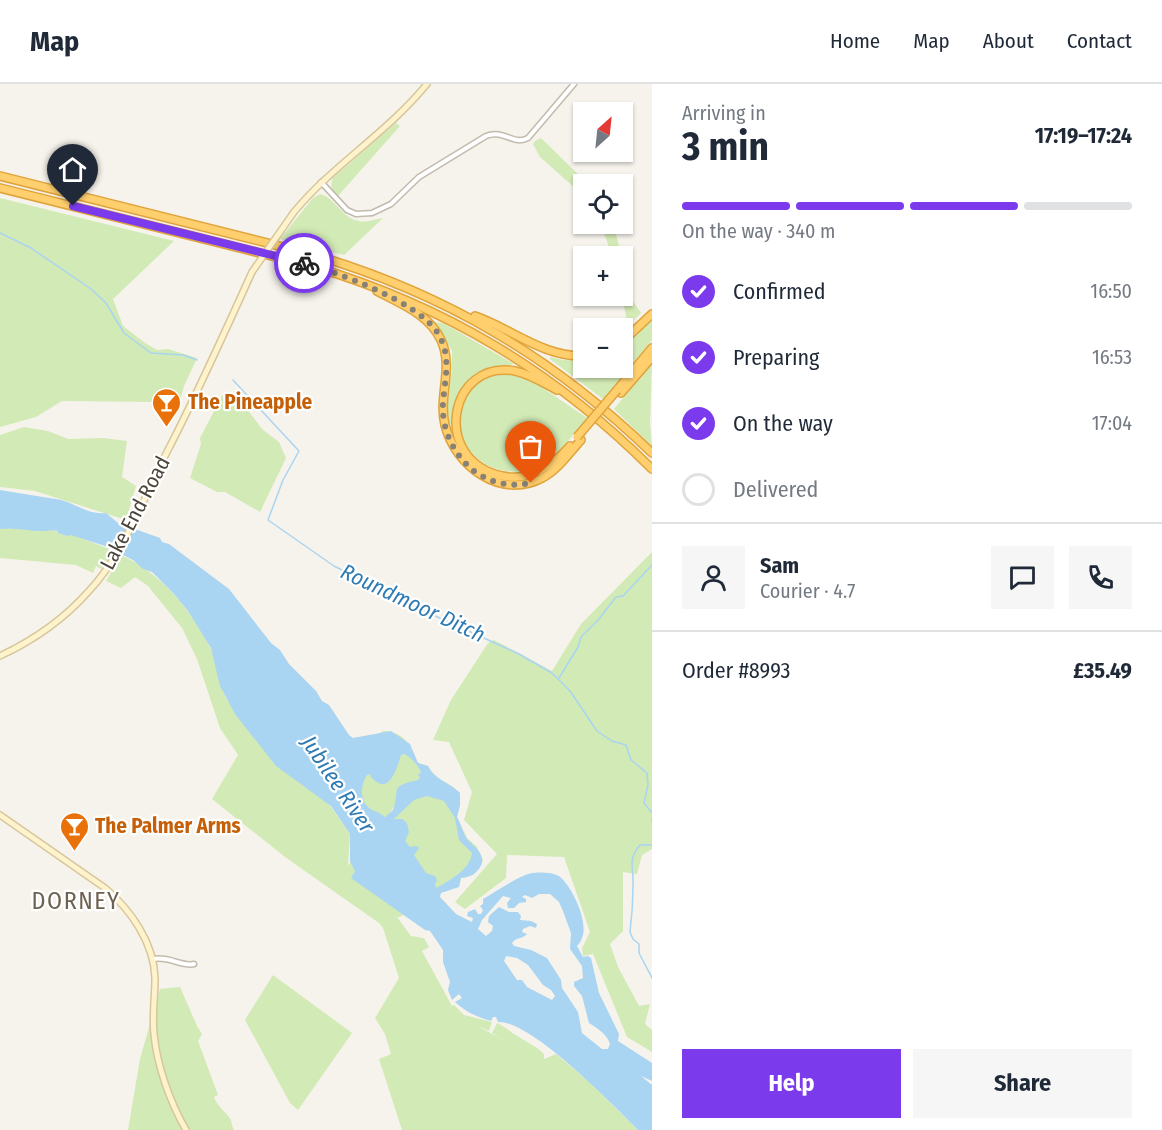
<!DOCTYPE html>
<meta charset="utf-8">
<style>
:root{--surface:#fff;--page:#f6f6f7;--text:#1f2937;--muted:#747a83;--line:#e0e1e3;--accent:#7c3aed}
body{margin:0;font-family:"Fira Sans Condensed",sans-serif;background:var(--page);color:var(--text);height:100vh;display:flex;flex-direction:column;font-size:22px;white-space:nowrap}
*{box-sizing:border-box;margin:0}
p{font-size:20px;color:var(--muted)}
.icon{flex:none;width:33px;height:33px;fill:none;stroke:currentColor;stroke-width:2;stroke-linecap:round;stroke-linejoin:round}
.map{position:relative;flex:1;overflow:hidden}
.sheet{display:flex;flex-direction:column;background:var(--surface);width:510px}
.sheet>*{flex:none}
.needle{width:39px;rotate:27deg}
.buttons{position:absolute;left:573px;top:18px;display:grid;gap:12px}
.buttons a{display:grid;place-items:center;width:60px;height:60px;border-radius:0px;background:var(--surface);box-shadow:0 2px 4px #0004;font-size:30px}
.pin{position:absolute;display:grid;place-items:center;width:51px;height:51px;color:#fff;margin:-62px -26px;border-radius:50% 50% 50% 0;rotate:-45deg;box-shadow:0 0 6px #0007}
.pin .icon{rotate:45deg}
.courier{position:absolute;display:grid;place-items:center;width:60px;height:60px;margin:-30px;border:4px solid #7c3aed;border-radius:50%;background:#fff;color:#222;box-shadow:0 2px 8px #0007}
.summary em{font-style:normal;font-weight:700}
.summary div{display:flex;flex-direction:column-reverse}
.summary{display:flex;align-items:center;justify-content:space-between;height:102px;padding:0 30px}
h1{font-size:39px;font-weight:700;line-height:45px}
.bar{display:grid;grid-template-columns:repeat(4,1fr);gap:9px 6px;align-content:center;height:72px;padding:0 30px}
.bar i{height:8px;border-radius:4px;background:var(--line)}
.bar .selected{background:var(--accent)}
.bar p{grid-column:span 4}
.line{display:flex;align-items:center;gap:15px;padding:0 30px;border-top:2px solid var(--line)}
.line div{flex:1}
.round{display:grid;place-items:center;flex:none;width:63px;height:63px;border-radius:0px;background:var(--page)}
ol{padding:0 30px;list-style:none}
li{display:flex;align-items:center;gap:18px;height:66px}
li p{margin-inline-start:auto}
li .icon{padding:6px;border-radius:50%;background:var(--accent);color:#fff;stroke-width:4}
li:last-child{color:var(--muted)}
li i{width:33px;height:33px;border:3px solid var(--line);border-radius:50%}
.cta{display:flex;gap:12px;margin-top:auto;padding:12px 30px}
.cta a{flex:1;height:69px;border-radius:0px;background:var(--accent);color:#fff;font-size:24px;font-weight:700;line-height:69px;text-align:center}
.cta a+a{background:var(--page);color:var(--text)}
header{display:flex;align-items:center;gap:36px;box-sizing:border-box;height:84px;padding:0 30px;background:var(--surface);border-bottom:2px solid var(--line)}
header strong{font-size:28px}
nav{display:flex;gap:33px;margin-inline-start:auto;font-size:21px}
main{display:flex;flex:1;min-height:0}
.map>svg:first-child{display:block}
.green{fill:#d2eab5}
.water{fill:#a9d4f2;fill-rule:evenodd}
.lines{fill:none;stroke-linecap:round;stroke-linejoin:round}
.stream{stroke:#a9d4f2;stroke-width:1.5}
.street-casing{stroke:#c2bbae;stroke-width:7}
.secondary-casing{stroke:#d6c79b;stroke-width:8}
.highway-casing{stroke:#e0a43c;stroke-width:10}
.street{stroke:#fff;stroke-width:4}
.secondary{stroke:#fff3cd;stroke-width:5}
.highway{stroke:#ffcf6e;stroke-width:7}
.secondary-bridge-casing{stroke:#d6c79b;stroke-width:8;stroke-linecap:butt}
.highway-bridge-casing{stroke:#e0a43c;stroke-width:10;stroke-linecap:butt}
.secondary-bridge{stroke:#fff3cd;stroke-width:5}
.highway-bridge{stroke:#ffcf6e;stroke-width:7}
.done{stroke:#878178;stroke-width:6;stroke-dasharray:0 10.8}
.route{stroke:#7c3aed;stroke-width:8}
.labels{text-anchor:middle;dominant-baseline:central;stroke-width:4.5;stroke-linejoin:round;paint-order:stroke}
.food-label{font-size:21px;font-weight:bold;fill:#c56008;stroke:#fff;text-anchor:start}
.street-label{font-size:21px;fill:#4b4439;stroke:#fff}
.water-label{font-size:22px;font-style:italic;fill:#2e7ab2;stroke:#fff}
.quarter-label{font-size:24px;letter-spacing:1.5px;fill:#6e6250;stroke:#fff}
</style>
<header>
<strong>Map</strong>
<nav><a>Home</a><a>Map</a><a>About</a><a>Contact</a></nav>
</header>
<main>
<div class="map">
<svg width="652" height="1046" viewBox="0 0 652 1046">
<rect width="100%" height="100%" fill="#f6f3ec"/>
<!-- green -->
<g class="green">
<path d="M 396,39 L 400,42 L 337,113 C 331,106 330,102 333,94 Z"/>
<polygon points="541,54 584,96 575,104 540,73 533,60 535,57"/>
<path d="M 320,110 C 336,114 341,134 359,137 C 366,139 376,135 383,134 L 344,171 L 280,155 L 313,114 Z"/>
<polygon points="0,114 174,157 113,215 123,242 145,259 157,266 168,265 197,274 184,302 177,327 158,318 62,317 36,333 0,343"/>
<polygon points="601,140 613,140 622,172 612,172"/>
<polygon points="623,175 632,216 641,229 628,242 622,212"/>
<polygon points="652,234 652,256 603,315 550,275 550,273 563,276 583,277 584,284 622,284 623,262 636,252"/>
<path d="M 434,238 L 443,239 L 514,280 C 491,286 465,293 456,318 C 454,326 453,334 450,342 L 447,325 L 452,286 L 452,267 Z"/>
<polygon points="652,279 650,340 652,362 614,325"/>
<path d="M 511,290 L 534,298 L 587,334 C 573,350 560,370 542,381 C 531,387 519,389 506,387 C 458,380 440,320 484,296 C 492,292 501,291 511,290 Z"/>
<polygon points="224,308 238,313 262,345 279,358 286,374 260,428 225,408 217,408 190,394 201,360 200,354"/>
<polygon points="24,343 48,347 68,355 103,354 127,357 122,393 136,402 126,436 35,407 0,403 0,351"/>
<polygon points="12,443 58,447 58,449 67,452 71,450 114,467 101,485 96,482 93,489 76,481 0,474 0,445"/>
<polygon points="652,468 652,765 642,771 637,790 623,788 623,847 610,860 618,883 639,922 650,920 645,940 652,946 652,968 627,953 593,870 583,872 582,864 590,848 564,773 507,771 506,794 465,825 455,818 497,770 464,736 472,708 449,658 433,656 451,616 488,559 494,556 552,587 581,540"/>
<path d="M 121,471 C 155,487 180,513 200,545 C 203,552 208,558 211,565 C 218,583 219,602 228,618 L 234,618 L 324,713 L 350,750 L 348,782 L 351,777 L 409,827 L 400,833 L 397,833 L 411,852 L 424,854 L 429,863 L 422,867 L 452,922 L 454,921 L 464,931 L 492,938 L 489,947 L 477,942 L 504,956 L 492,949 L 497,939 C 505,943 511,948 519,953 C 528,959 536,962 544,970 L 544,975 L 556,970 L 586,995 L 638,1046 L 402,1046 L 379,975 L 391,970 L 385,950 L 375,934 L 399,894 L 383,844 L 379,839 L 285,773 L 212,715 L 238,671 L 220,644 L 197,575 L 182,544 L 148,502 L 135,493 L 121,504 L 106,497 Z"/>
<path d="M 383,647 C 407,648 410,663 418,679 L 428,682 C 435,696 449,698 460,709 L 460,721 L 457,733 L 467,754 L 477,763 L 483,777 C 478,787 473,793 461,794 L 459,803 L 435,806 L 424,792 L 388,738 L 397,717 L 387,734 L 384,735 L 371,727 L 357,711 L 353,654 L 377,651 Z"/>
<polygon points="273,891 352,949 298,1026 290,1019 245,936"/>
<path d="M 180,903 L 197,942 L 202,950 L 198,957 L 218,1011 L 214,1013 C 217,1023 226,1027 231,1036 C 232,1039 232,1043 234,1046 L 128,1046 L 140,975 L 160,905 Z"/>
</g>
<!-- water -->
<path class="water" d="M 0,406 C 19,409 36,412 56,415 C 75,418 86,431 106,429 L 118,439 L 160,454 L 162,458 L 169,460 L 229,505 L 271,559 L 280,566 L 289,580 L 316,607 L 322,617 L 329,621 L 349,651 L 353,654 L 391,647 L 410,660 L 418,679 L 428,682 C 435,696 449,698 460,709 L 460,721 L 457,733 C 461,740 463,749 467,755 C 476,764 489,773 478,786 C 473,792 468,793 461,794 L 459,803 L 441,809 L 440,813 L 456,830 L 472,838 L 473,834 L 467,832 L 468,828 L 475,825 L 478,830 L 481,830 L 483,826 L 480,822 L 483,820 L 483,815 C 495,808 518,792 532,789 C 539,788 552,788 559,792 C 572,802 589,838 582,854 C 581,857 579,860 577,862 L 583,873 L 588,872 L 591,874 L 599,909 L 619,950 L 618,957 L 652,979 L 652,997 L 641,992 L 652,1001 L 652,1046 L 638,1046 C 613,1021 532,937 498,938 L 496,933 L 493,933 L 491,937 C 477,933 466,928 455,918 L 462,914 L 459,910 L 452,916 L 448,906 L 450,898 L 443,878 L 443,866 L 430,847 L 425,846 L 351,794 L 355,787 L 350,777 L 350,750 L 331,722 L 276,682 L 235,630 L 220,602 L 211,564 L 188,527 L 174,510 L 152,488 L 143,485 L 133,476 L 105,462 L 71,451 L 67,452 L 58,449 L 58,447 C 52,446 48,447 42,447 C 28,447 15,443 0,445 ZM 404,670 C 410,672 419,682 421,688 L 418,691 L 420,693 L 418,696 C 388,703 401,703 393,726 L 385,733 C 380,729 377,728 372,726 C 359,718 360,702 367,691 L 369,690 C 387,715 396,688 401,671 ZM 427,712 L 444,717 L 455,734 L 459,756 L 472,769 C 470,786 449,797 436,804 L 435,800 L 437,796 L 435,792 L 426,789 L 414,771 L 419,764 L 416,762 L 410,763 L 405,757 L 409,748 L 407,739 L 402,735 L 394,735 L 414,716 ZM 539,810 L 550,810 L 559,818 L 563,827 L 571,849 L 570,865 L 582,882 L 583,894 L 574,898 L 574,902 L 582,912 L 589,939 C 597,944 607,950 610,960 L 608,965 L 602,965 L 582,949 L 578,928 L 562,904 L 561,896 L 547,874 L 531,866 L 514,862 L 512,859 C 516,853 523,855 527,850 L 522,848 L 523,845 L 530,842 L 536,844 L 537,840 L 531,837 L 520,836 L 521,832 L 518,828 L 509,828 L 499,823 L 489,832 L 488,838 L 493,842 L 492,847 L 486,852 L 478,845 L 482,836 L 503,812 L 511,814 L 507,819 L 508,824 L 514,824 L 519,819 L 526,818 L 526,815 L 522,813 L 525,811 L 532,814 ZM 506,872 L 517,874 L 528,881 L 543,901 L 551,906 L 555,912 L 552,916 L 527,903 L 522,896 L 517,896 L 504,877 Z"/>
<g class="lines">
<!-- stream -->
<g class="stream">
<polyline points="0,149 31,164 91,205 106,219 124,249 151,269 183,271 197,276"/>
<polyline points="233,296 299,367 283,396 268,436 334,482 411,521 519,570 552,589 570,607 597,647 612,657 626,661 631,676 647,689 648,701 644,719 652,729"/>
<polyline points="559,594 578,563 581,553 599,535 616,513 623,512 652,481"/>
<polyline points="652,734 652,739"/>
<path d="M 652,761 L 640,761 C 627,776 634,783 633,801 C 633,816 632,832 630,848 L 633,855 L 639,860 L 639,869 L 652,894"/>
</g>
<defs>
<g id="street">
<path d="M 321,98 L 347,126 L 356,130 L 372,129 L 391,120 L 419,93 L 486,52 C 504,45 514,62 528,54 L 574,0"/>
<path d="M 153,875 C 170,872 182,883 194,880"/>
</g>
<g id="secondary">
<path d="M 294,128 C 334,80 387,49 427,0"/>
<path d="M 0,572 C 32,557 64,535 88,508 C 123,472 145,411 168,366 C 198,308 225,248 252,188"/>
<path d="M 0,731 L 105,804 C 131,826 154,859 155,894 C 155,913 152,931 154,950 C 157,982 170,1018 186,1046"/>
</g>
<g id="highway">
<path d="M 0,92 L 311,170 C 444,209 553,273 652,369"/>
<path d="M 0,104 L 312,182 C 445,222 554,287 652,385"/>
<path d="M 377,207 C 401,220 429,230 441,256 C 454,284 438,312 445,341 C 455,382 501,416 542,394 C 558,386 569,369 581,356"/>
<path d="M 475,232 C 512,245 543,273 584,272"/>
<polyline points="622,258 652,230"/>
<path d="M 557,306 C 544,299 530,290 515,287 C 449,275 430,376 502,392 C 531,398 552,382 570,362"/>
<polyline points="617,306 652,264"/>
<polyline points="621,309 652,273"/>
</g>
</defs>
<!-- street casing -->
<use href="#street" class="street-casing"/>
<!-- secondary casing -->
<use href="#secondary" class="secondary-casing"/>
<!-- highway casing -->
<use href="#highway" class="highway-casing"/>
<!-- street -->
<use href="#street" class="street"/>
<!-- secondary -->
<use href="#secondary" class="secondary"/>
<!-- highway -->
<use href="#highway" class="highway"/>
<defs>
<polyline id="secondary-bridge" points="252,188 294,128"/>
<polyline id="highway-bridge" points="577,353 617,306"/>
</defs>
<!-- secondary-bridge casing -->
<use href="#secondary-bridge" class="secondary-bridge-casing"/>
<!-- highway-bridge casing -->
<use href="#highway-bridge" class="highway-bridge-casing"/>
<!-- secondary-bridge -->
<use href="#secondary-bridge" class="secondary-bridge"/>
<!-- highway-bridge -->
<use href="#highway-bridge" class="highway-bridge"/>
</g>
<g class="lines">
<!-- done -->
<path class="done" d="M 304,179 C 339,189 416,217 437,248 C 452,271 445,293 443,319 C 441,346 455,374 478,390 C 495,400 512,403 531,399"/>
<!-- route -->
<polyline class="route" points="73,122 304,179"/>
</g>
<!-- icons -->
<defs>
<symbol id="bar-pin" viewBox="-11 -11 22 30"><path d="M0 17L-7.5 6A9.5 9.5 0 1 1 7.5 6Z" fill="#e8710a" stroke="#fff"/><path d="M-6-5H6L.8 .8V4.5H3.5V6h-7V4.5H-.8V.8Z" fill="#fff"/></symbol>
</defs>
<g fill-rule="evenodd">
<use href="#bar-pin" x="150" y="302" width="33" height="45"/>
<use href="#bar-pin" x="58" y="726" width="33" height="45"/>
</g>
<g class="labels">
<!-- food labels -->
<g class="food-label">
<text x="188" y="318">The Pineapple</text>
<text x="95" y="742">The Palmer Arms</text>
</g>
<!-- street labels -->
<g class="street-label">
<text transform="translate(135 429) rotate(-62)">Lake End Road</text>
</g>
<!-- water labels -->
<g class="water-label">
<text transform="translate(413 519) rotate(25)">Roundmoor Ditch</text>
<text transform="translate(338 700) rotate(56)">Jubilee River</text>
</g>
<!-- quarter labels -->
<g class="quarter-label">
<text x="76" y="817">DORNEY</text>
</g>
</g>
</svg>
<div class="buttons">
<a><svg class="needle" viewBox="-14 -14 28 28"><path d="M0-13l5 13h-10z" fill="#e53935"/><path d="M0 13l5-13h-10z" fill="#747a83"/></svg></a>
<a><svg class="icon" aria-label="locate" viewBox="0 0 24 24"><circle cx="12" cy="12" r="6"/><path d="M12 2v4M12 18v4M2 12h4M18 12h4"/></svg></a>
<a>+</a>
<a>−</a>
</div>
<div class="pin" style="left:531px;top:399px;background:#ea580c"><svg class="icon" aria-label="bag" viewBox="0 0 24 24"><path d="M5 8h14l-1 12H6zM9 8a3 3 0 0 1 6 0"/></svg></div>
<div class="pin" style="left:73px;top:122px;background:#1f2937"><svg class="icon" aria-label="home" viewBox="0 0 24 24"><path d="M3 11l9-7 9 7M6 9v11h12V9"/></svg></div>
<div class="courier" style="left:304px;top:179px"><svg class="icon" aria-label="bike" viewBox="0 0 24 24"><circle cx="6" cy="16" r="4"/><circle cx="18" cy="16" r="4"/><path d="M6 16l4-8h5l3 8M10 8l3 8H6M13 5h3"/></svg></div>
</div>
<section class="sheet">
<div class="summary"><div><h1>3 min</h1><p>Arriving in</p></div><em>17:19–17:24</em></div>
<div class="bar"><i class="selected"></i><i class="selected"></i><i class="selected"></i><i></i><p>On the way · 340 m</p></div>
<ol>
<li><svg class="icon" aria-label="check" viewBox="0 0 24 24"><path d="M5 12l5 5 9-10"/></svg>Confirmed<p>16:50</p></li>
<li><svg class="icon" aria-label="check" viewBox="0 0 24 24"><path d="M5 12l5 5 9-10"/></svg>Preparing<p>16:53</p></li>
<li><svg class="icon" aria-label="check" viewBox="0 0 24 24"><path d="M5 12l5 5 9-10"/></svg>On the way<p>17:04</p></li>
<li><i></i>Delivered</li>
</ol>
<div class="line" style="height:108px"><a class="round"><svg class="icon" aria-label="person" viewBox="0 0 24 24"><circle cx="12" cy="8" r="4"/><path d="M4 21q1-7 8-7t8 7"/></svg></a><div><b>Sam</b><p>Courier · 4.7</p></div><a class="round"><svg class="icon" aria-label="chat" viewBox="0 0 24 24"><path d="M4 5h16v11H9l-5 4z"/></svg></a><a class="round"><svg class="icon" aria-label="phone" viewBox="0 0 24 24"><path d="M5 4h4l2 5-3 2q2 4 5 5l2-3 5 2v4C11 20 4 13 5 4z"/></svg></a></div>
<div class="line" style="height:78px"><div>Order #8993</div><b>£35.49</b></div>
<div class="cta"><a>Help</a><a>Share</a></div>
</section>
</main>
